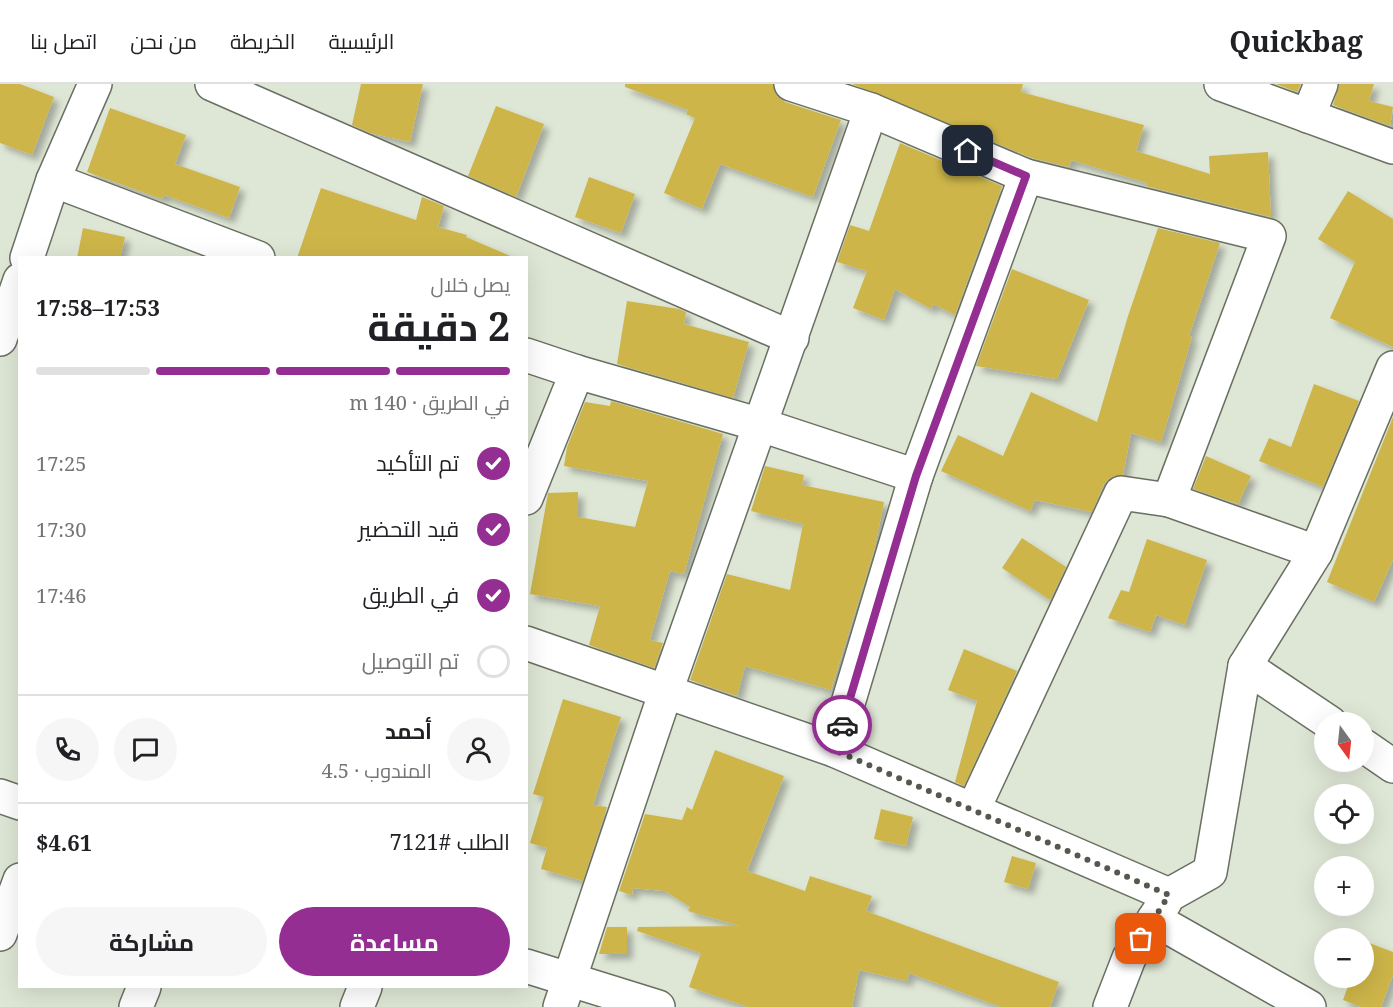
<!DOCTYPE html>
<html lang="ar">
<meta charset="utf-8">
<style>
:root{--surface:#fff;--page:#f6f6f6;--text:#202124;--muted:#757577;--line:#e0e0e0;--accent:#942e93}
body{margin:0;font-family:"Noto Serif",Cairo,serif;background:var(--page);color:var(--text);direction:rtl;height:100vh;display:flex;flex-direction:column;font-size:22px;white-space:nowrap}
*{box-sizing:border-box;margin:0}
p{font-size:20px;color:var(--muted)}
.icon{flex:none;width:33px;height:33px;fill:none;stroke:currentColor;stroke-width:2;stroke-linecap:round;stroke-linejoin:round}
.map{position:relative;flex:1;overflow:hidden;direction:ltr}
.details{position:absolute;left:18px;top:172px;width:510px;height:732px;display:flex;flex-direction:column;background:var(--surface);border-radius:0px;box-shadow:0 6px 24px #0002;direction:rtl}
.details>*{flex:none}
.needle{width:39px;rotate:165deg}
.controls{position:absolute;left:1314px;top:628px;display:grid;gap:12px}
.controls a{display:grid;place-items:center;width:60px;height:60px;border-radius:50%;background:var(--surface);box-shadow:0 6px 24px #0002;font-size:30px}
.pin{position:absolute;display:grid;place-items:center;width:51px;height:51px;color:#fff;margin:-26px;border-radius:12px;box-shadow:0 3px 9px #0006}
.courier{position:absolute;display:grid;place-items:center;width:60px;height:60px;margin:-30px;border:4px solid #942e93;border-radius:50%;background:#fff;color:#222;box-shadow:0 2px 8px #0007}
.summary em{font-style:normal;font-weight:700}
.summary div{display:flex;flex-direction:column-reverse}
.summary{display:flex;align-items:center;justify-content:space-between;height:102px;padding:0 18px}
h1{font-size:39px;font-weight:700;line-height:45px}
.bar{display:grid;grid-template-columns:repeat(4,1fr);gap:9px 6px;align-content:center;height:72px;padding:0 18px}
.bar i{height:8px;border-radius:4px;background:var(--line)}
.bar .current{background:var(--accent)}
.bar p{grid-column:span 4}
.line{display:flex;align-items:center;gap:15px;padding:0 18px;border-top:2px solid var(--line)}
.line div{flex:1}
.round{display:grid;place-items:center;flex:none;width:63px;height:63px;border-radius:32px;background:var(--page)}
ol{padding:0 18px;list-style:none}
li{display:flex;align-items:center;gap:18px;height:66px}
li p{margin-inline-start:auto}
li .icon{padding:6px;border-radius:50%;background:var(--accent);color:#fff;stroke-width:4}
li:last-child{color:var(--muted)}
li i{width:33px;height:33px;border:3px solid var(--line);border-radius:50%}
.primary-button{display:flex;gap:12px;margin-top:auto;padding:12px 18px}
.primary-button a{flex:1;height:69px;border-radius:36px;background:var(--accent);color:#fff;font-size:24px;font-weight:700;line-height:69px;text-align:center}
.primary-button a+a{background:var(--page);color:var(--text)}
header{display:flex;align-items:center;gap:36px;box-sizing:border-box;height:84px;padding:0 30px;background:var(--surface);border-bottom:2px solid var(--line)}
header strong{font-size:28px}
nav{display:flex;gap:33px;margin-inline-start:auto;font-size:21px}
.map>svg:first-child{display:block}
.building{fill:#cdb54a;filter:url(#shadow)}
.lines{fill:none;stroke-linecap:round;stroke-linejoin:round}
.minor-casing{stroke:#697062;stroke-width:36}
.minor{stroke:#fff;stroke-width:33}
.done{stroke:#54594f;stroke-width:6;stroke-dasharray:0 10.8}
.route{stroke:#942e93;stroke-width:8}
</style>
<header>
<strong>Quickbag</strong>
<nav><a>الرئيسية</a><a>الخريطة</a><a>من نحن</a><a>اتصل بنا</a></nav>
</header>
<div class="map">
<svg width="1393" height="923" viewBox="0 0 1393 923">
<defs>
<filter id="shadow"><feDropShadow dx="5.5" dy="5.5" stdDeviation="3" flood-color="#0004"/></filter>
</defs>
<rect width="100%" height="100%" fill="#dee6d5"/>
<!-- building -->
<g class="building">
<polygon points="0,0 20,0 54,13 32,71 0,59"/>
<polygon points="361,0 423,0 410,58 370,49 352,41"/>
<polygon points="625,0 773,0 777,12 785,18 841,36 813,113 720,80 702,125 664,109 695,34 686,30 688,26 625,3"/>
<polygon points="852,0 1023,0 1021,8 1144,41 1136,67 1210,90 1209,72 1268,68 1271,133 1146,102 1147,99 1071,76 1069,83 1032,74"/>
<polygon points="1276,0 1301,0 1297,8"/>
<polygon points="1339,0 1374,0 1369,17 1393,23 1390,42 1333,21"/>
<polygon points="496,22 544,40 516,113 468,92"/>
<polygon points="110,24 186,51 175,80 240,103 229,134 164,111 162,115 87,88"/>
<polygon points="900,59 1002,102 955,231 933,220 931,225 895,205 884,236 853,224 867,187 837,178 850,141 869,147"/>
<polygon points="589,93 635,110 621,149 575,133"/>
<polygon points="321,104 416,136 422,113 444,122 438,143 467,151 466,153 515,174 297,174"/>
<polygon points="1348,107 1393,135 1393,263 1330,234 1355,178 1318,155"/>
<polygon points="83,144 125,153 120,174 77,174"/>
<polygon points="1158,144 1220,159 1189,252 1192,253 1161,358 1131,349 1123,391 1112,393 1104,400 1092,428 1035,416 1030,427 941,387 958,351 1003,372 1031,308 1097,338 1128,232"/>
<polygon points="1012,185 1089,216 1057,295 976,282"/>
<polygon points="627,217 679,225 686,228 684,240 749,258 733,314 617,280"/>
<polygon points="1314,300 1359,317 1323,403 1259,377 1269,354 1291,363"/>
<polygon points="611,317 723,350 684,490 670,487 650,556 663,559 654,584 589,561 600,522 530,510 548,409 578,408 578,433 635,443 648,397 564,382 567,363 585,318 610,322"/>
<polygon points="1393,333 1393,476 1374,518 1327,498"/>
<polygon points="1206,372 1251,392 1238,420 1193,405"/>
<polygon points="765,382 804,391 802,401 884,418 874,467 831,606 745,582 737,612 690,596 727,490 790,506 803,440 751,427"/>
<polygon points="1022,454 1066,483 1050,516 1002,484"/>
<polygon points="1147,455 1207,476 1185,541 1156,531 1150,548 1108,534 1121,506 1129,508"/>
<polygon points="964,565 1017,587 964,702 955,698 977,617 948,606"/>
<polygon points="563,615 621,633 593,721 607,723 583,797 541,785 547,764 530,759 544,713 533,710"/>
<polygon points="715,666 784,692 747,787 805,807 810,792 872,812 866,827 1059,898 1050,923 1001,923 909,889 907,897 859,886 852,923 748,923 689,903 701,869 637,847 638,843 740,842 688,827 690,823 665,807 633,804 632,811 619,807 645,730 682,736 687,723 692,726"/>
<polygon points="881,725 913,733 906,762 874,755"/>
<polygon points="1012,772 1036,779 1028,805 1004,798"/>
<polygon points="607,843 627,843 627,870 599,870"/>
<polygon points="1364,857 1393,868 1393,891 1381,923 1361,923 1343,916 1351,894 1364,894"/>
</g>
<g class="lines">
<defs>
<g id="minor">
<polyline points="212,0 792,254"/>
<polyline points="791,0 871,26 1026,92 1269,152 1169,416 1316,468"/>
<polyline points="1221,0 1393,63"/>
<polyline points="1308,32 1321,0"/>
<polyline points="53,96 258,174"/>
<polyline points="27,174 53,96 95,0"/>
<polyline points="0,255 20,196"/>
<polyline points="526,271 577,288 761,341 916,392"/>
<polyline points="526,414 577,288"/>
<polyline points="526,559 834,666 1169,811 1210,788 1245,582 1316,468 1393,284"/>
<polyline points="1245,582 1330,639"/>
<polyline points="1364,662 1393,682"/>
<polyline points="834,666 916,392 1026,92"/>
<polyline points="0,712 20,719"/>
<polyline points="973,726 1121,409 1169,416"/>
<polyline points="1154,835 1309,923"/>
<polyline points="0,850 20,796"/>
<polyline points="526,882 658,923"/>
<polyline points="136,923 144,903"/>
<polyline points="357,923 365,903"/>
<polyline points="560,923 666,607 871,26"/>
<polyline points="1110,923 1129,874 1165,818"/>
</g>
</defs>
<!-- minor casing -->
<use href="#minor" class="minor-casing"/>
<!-- minor -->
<use href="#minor" class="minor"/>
</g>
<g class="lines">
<!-- done -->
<polyline class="done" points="842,641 834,666 1169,811 1141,855"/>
<!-- route -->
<polyline class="route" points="842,641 916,392 1026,92 968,67"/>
</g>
</svg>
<div class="controls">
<a><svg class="needle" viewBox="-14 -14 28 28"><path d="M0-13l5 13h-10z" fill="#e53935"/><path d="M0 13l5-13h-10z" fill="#757577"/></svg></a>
<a><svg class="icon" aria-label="locate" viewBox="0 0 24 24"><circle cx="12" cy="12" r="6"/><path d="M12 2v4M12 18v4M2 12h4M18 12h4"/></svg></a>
<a>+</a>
<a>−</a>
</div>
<div class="pin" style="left:1141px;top:855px;background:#ea580c"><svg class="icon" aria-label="bag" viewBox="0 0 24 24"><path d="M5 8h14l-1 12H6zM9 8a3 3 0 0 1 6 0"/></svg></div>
<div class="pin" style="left:968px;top:67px;background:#1f2937"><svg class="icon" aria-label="home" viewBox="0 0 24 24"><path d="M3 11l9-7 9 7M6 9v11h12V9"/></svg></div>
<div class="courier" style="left:842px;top:641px"><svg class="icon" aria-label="car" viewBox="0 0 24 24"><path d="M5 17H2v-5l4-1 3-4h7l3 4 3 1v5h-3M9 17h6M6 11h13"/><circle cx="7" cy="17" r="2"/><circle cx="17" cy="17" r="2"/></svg></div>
<section class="details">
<div class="summary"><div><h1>2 دقيقة</h1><p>يصل خلال</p></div><em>17:53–17:58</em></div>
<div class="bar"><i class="current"></i><i class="current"></i><i class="current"></i><i></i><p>في الطريق · 140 m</p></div>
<ol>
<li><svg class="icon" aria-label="check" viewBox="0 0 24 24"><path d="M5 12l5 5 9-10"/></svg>تم التأكيد<p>17:25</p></li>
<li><svg class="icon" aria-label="check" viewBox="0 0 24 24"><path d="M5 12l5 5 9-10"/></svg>قيد التحضير<p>17:30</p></li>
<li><svg class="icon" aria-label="check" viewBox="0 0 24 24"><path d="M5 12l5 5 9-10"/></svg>في الطريق<p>17:46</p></li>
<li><i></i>تم التوصيل</li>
</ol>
<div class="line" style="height:108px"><a class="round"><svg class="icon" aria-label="person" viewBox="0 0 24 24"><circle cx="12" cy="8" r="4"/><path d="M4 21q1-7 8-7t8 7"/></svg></a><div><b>أحمد</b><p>المندوب · 4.5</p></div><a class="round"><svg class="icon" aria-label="chat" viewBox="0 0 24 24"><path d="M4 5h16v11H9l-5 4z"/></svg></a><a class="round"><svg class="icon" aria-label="phone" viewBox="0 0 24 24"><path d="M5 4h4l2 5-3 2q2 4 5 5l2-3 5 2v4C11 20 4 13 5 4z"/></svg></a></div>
<div class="line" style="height:78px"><div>الطلب #7121</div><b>$4.61</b></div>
<div class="primary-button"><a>مساعدة</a><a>مشاركة</a></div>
</section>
</div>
